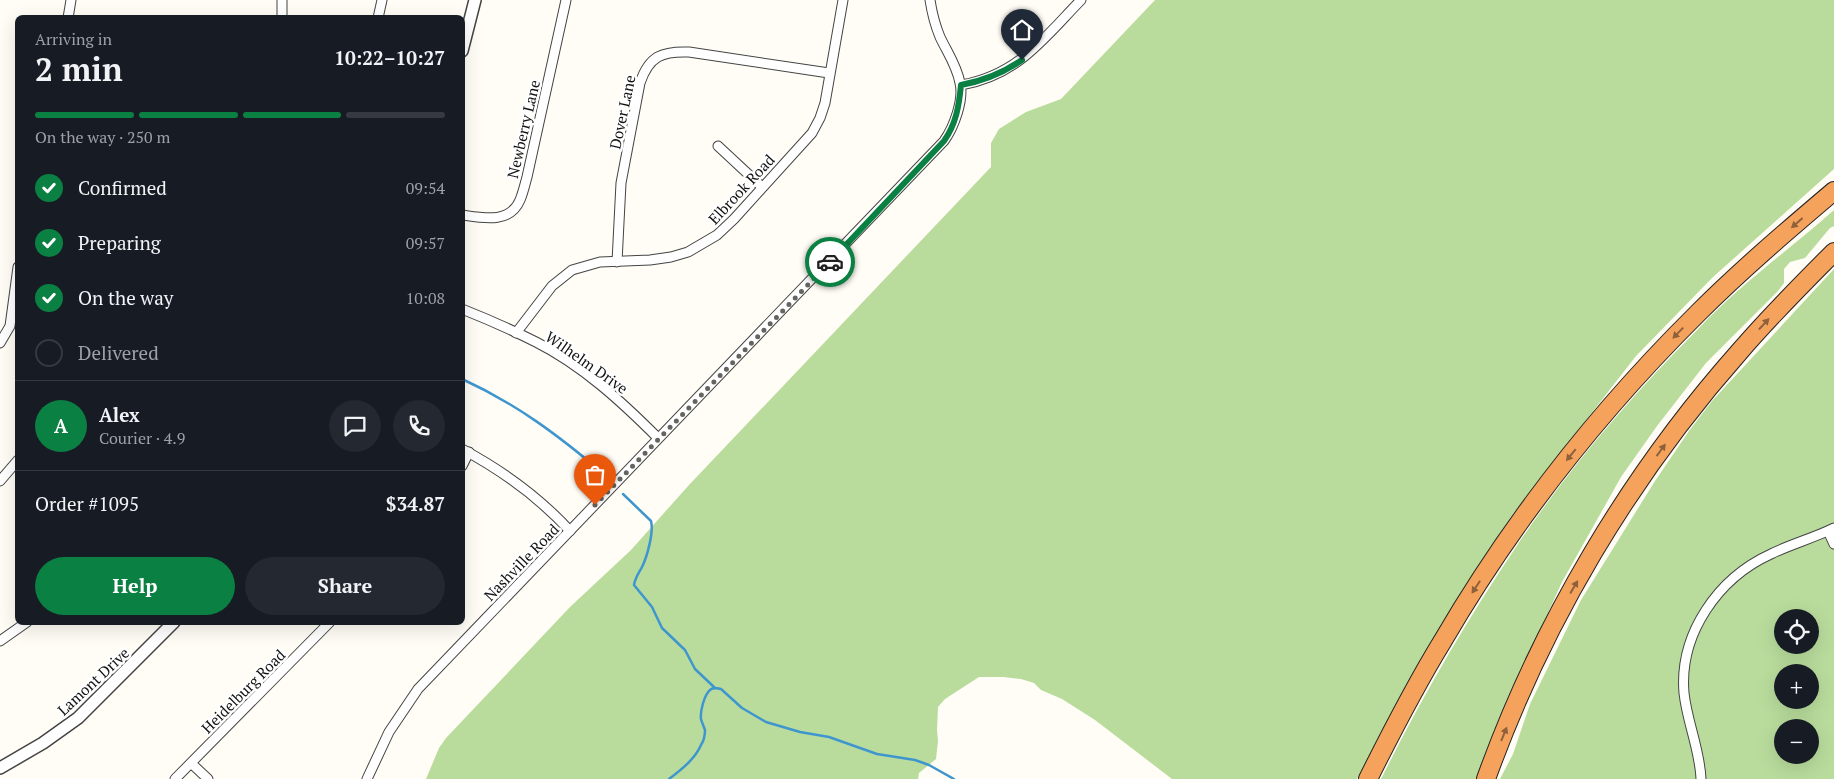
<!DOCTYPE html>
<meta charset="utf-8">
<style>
:root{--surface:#171b24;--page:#242831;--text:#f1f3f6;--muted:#9ea1a6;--line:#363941;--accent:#0b8043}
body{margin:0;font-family:"PT Serif",serif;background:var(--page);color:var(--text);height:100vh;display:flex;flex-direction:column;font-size:19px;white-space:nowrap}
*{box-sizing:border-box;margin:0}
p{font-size:16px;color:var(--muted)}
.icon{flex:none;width:28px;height:28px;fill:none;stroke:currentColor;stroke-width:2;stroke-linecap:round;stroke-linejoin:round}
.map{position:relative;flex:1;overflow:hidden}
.details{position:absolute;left:15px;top:15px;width:450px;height:610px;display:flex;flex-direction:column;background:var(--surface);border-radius:8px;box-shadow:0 5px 20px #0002}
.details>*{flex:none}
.buttons{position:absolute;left:1774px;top:609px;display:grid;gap:10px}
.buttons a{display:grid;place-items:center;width:45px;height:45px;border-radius:50%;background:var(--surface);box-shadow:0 5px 20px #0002;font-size:25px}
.pin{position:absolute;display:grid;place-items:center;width:42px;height:42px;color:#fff;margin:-51px -21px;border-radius:50% 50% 50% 0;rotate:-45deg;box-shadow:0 0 5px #0007}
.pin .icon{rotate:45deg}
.courier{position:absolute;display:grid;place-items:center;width:50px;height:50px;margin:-25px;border:4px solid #0b8043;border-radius:50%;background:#fff;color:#222;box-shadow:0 1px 6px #0007}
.summary em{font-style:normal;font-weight:700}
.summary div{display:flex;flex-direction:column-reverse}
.summary{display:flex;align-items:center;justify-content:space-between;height:85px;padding:0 20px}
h1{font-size:32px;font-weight:700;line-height:38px}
.bar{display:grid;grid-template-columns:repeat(4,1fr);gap:8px 5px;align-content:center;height:60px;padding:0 20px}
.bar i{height:6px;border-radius:4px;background:var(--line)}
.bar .active{background:var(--accent)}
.bar p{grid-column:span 4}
.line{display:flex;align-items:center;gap:12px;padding:0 20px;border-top:1px solid var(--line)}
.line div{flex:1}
.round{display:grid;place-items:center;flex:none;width:52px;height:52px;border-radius:26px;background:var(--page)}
ol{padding:0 20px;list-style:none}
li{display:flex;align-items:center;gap:15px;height:55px}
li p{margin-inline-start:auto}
li .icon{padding:5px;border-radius:50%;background:var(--accent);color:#fff;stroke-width:4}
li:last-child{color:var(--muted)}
li i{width:28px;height:28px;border:2px solid var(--line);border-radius:50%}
.button{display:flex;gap:10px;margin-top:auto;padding:10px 20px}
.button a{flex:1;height:58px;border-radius:30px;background:var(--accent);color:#fff;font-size:20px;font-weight:700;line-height:58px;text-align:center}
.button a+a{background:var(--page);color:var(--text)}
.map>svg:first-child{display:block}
.forest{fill:#b9dc9c;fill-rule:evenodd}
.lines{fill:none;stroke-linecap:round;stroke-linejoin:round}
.stream{stroke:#3f96cf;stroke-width:2.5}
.minor-casing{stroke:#444;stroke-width:11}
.tertiary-casing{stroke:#444;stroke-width:14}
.motorway-casing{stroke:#222;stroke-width:20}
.minor{stroke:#fff;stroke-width:9}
.tertiary{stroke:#fff;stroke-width:11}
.motorway{stroke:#f5a25d;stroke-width:18}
.oneway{fill:#8e613b}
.done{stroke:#646461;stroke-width:5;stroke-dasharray:0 9}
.route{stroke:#0b8043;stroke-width:6}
.labels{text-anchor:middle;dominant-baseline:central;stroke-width:5;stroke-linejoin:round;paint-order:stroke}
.street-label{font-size:15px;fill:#111;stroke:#fff}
</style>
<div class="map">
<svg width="1834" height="779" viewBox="0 0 1834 779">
<rect width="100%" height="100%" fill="#fffdf5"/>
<!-- forest -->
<g class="forest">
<polygon points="1155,0 1834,0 1834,169 1713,277 1636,356 1513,514 1470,578 1357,779 1172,779 1095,720 1062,699 1041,690 1034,683 1021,679 1003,677 979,677 945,699 938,707 937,730 938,741 936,759 919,773 918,779 426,779 439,748 446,738 570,607 631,550 689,485 991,167 991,143 999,129 1026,112 1061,99"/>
<path d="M 1834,210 L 1834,226 L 1830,228 L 1805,258 L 1790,262 L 1784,269 L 1784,283 L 1778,291 L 1706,363 L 1657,426 L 1621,477 L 1562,582 L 1506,705 L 1477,779 L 1381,779 C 1421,699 1466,621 1516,547 C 1569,468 1633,394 1700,327 C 1741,284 1790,249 1834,210 Z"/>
<path d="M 1834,269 L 1834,779 L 1500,779 L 1513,754 L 1530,704 L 1581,600 L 1655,481 L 1689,431 L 1712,401 ZM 1782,618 L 1810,618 L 1810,645 L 1782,645 ZM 1782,672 L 1810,672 L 1810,700 L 1782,700 ZM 1782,728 L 1810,728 L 1810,755 L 1782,755 Z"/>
</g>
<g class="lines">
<!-- stream -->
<g class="stream">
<path d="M 462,379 C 517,404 559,436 604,474"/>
<path d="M 623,494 L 651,521 C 654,532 647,557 642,567 C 638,574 635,578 634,585 L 652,607 L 662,628 L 685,650 L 695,669 L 714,687"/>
<path d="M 669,779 C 681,770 695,759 701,745 C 703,742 705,735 705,730 C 704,727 702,723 701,719 C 700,712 704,695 710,690 C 713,687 717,688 721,689 L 742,708 L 766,722 L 800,732 L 829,737 L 877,754 L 915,760 L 929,765 L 954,779"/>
</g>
<defs>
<g id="minor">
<polyline points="282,0 282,18"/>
<polyline points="68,18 71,0"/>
<polyline points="378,18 382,0"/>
<path d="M 961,85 C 1018,75 1043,39 1081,0"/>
<polyline points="718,146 762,187"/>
<path d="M 462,215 C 483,218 510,224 520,200 C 523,193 525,184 527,177 L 566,0"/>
<path d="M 617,262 L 621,183 L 640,83 C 649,56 662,51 689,52 L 829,73"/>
<path d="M 462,309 C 487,319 512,330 536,342 C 582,365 622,402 658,438"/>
<polyline points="516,333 552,286 572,270 600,262 650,260 671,257 688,252 717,235 734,219 812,133 820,118 825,103 843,0"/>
<polyline points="0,343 10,326 18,267"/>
<path d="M 462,449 C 503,471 539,497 570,531"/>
<polyline points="462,466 469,452"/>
<polyline points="0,481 18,460"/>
<polyline points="1828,531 1834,544"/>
<polyline points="0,641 27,622"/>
<polyline points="192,764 208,779"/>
<polyline points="175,779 330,622"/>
<path d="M 367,779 L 389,732 L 418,689 L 944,141 C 954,127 964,100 960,83 C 957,66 947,52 940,37 C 935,25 932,13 930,0"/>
<path d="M 1701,779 C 1700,750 1687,722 1684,693 C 1679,634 1718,578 1771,554 C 1791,544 1814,538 1834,528"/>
</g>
<g id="tertiary">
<polyline points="462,51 475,0"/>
<polyline points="0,768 43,743 78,718 174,622"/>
</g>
<g id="motorway">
<path d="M 1368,779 C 1391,733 1415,686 1442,642 C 1512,522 1599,411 1698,313 C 1741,270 1788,230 1834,191"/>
<path d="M 1486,779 C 1542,623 1630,475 1740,351 C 1770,316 1802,284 1834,252"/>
</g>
</defs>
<!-- minor casing -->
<use href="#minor" class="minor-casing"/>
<!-- tertiary casing -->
<use href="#tertiary" class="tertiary-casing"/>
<!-- motorway casing -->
<use href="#motorway" class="motorway-casing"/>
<!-- minor -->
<use href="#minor" class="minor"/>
<!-- tertiary -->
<use href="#tertiary" class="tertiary"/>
<!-- motorway -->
<use href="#motorway" class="motorway"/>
</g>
<!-- one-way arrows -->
<defs><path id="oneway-solid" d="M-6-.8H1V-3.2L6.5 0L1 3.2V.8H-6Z" transform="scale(1.25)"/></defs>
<g class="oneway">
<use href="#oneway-solid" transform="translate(1797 223) rotate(139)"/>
<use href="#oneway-solid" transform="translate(1764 324) rotate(-47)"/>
<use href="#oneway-solid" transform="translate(1678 333) rotate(134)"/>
<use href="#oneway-solid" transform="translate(1661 450) rotate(-54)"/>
<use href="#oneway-solid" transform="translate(1571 455) rotate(129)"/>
<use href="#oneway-solid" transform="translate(1476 587) rotate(123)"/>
<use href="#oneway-solid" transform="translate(1574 587) rotate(-60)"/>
<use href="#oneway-solid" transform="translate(1504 734) rotate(-68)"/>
</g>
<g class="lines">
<!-- done -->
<polyline class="done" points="595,505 830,262"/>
<!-- route -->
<path class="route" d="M 830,262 L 944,141 C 956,124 959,106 961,85 C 983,81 1003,73 1022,60"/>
</g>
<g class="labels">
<!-- street labels -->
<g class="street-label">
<text transform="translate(622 112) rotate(-78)">Dover Lane</text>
<text transform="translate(523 129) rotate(-77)">Newberry Lane</text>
<text transform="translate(741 189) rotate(-47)">Elbrook Road</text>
<text transform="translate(587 362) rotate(35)">Wilhelm Drive</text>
<text transform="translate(521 562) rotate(-46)">Nashville Road</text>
<text transform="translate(93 681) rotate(-43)">Lamont Drive</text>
<text transform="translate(243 691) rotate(-45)">Heidelburg Road</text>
</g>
</g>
</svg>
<div class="buttons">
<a><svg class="icon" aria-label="locate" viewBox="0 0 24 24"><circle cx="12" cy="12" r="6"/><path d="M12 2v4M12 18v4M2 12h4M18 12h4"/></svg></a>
<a>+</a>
<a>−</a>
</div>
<div class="pin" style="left:595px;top:505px;background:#ea580c"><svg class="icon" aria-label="bag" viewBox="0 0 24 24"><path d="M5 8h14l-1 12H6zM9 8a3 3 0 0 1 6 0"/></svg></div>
<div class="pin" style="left:1022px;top:60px;background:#1f2937"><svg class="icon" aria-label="home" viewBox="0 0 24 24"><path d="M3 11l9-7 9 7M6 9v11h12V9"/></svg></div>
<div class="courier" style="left:830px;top:262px"><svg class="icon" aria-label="car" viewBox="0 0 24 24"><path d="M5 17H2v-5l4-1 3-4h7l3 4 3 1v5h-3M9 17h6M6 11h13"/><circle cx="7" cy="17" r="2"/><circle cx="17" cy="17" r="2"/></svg></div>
<section class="details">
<div class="summary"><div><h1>2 min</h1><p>Arriving in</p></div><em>10:22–10:27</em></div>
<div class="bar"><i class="active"></i><i class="active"></i><i class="active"></i><i></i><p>On the way · 250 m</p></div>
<ol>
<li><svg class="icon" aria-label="check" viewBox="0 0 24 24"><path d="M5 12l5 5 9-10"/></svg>Confirmed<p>09:54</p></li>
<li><svg class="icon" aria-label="check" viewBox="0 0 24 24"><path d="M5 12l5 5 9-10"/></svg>Preparing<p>09:57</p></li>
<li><svg class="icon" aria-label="check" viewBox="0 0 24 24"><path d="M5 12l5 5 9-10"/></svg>On the way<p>10:08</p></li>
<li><i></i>Delivered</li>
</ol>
<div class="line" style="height:90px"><b class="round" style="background:var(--accent);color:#fff">A</b><div><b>Alex</b><p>Courier · 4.9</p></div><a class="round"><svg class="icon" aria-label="chat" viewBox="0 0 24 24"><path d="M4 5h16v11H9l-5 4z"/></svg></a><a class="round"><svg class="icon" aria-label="phone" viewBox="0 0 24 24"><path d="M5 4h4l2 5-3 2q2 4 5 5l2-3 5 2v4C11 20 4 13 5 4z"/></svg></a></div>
<div class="line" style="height:65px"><div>Order #1095</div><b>$34.87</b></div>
<div class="button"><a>Help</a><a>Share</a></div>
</section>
</div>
